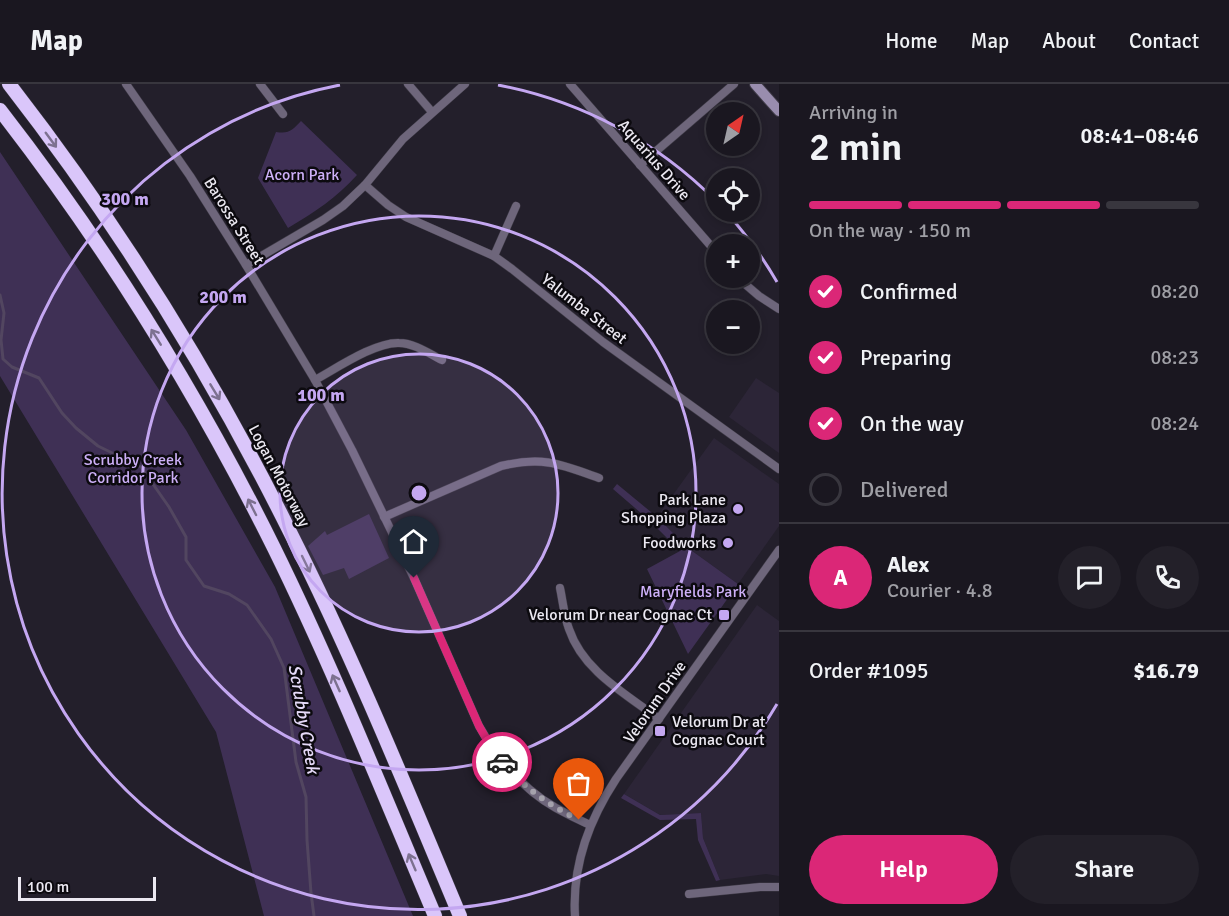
<!DOCTYPE html>
<meta charset="utf-8">
<style>
:root{--surface:#1a1720;--page:#232029;--text:#f1f3f6;--muted:#9f9fa5;--line:#38363e;--accent:#db2777}
body{margin:0;font-family:Signika,sans-serif;background:var(--page);color:var(--text);height:100vh;display:flex;flex-direction:column;font-size:22px;white-space:nowrap}
*{box-sizing:border-box;margin:0}
p{font-size:20px;color:var(--muted)}
.icon{flex:none;width:33px;height:33px;fill:none;stroke:currentColor;stroke-width:2;stroke-linecap:round;stroke-linejoin:round}
.map{position:relative;flex:1;overflow:hidden}
.drawer{display:flex;flex-direction:column;background:var(--surface);width:450px}
.drawer>*{flex:none}
.needle{width:39px;rotate:34deg}
.controls{position:absolute;left:706px;top:18px;display:grid;gap:12px}
.controls a{display:grid;place-items:center;width:54px;height:54px;border-radius:50%;background:var(--surface);box-shadow:0 3px 9px #0003,0 0 0 2px var(--line);font-size:30px}
.scale{position:absolute;left:18px;bottom:15px;width:138px;box-sizing:border-box;padding-left:6px;border:3px solid #ebe8f1;border-top:0;font-size:16px;line-height:21px;white-space:nowrap;color:#ebe8f1;-webkit-text-stroke:4px #0c0a0f;paint-order:stroke}
.pin{position:absolute;display:grid;place-items:center;width:51px;height:51px;color:#fff;margin:-62px -26px;border-radius:50% 50% 50% 0;rotate:-45deg;box-shadow:0 0 6px #0007}
.pin .icon{rotate:45deg}
.courier{position:absolute;display:grid;place-items:center;width:60px;height:60px;margin:-30px;border:4px solid #db2777;border-radius:50%;background:#fff;color:#222;box-shadow:0 2px 8px #0007}
.overview em{font-style:normal;font-weight:600}
.overview div{display:flex;flex-direction:column-reverse}
.overview{display:flex;align-items:center;justify-content:space-between;height:102px;padding:0 30px}
h1{font-size:39px;font-weight:600;line-height:45px}
.bar{display:grid;grid-template-columns:repeat(4,1fr);gap:9px 6px;align-content:center;height:72px;padding:0 30px}
.bar i{height:8px;border-radius:4px;background:var(--line)}
.bar .selected{background:var(--accent)}
.bar p{grid-column:span 4}
.line{display:flex;align-items:center;gap:15px;padding:0 30px;border-top:2px solid var(--line)}
.line div{flex:1}
.round{display:grid;place-items:center;flex:none;width:63px;height:63px;border-radius:32px;background:var(--page)}
ol{padding:0 30px;list-style:none}
li{display:flex;align-items:center;gap:18px;height:66px}
li p{margin-inline-start:auto}
li .icon{padding:6px;border-radius:50%;background:var(--accent);color:#fff;stroke-width:4}
li:last-child{color:var(--muted)}
li i{width:33px;height:33px;border:3px solid var(--line);border-radius:50%}
.button{display:flex;gap:12px;margin-top:auto;padding:12px 30px}
.button a{flex:1;height:69px;border-radius:36px;background:var(--accent);color:#fff;font-size:24px;font-weight:600;line-height:69px;text-align:center}
.button a+a{background:var(--page);color:var(--text)}
header{display:flex;align-items:center;gap:36px;box-sizing:border-box;height:84px;padding:0 30px;background:var(--surface);border-bottom:2px solid var(--line)}
header strong{font-size:28px}
nav{display:flex;gap:33px;margin-inline-start:auto;font-size:21px}
main{display:flex;flex:1;min-height:0}
.map>svg:first-child{display:block}
.built{fill:#2c2537}
.green{fill:#3f3055}
.lines{fill:none;stroke-linecap:round;stroke-linejoin:round}
.stream{stroke:#524660;stroke-width:3}
.street-casing{stroke:#3f3b47;stroke-width:9}
.secondary-casing{stroke:#3f3b47;stroke-width:12}
.highway-casing{stroke:#3f3b47;stroke-width:15}
.street{stroke:#6e667b;stroke-width:8}
.secondary{stroke:#998dae;stroke-width:10}
.highway{stroke:#dac6fa;stroke-width:14}
.oneway{stroke:#7d7190}
.done{stroke:#a5a2ac;stroke-width:6;stroke-dasharray:0 10.8}
.route{stroke:#db2777;stroke-width:8}
.ring{fill:none;stroke:#c4a7f1;stroke-width:3}
.poi-dot{fill:#c4a7f1;stroke:#0c0a0f;stroke-width:2}
.labels{text-anchor:middle;dominant-baseline:central;stroke-width:5;stroke-linejoin:round;paint-order:stroke}
.street-label{font-size:16px;fill:#ebe8f1;stroke:#0c0a0f}
.park-label{font-size:16px;fill:#cdb0f8;stroke:#0c0a0f}
.poi-label{font-size:16px;fill:#ebe8f1;stroke:#0c0a0f;text-anchor:end}
.water-label{font-size:18px;font-style:italic;fill:#e5daf8;stroke:#0c0a0f}
.centre{fill:#c4a7f1;stroke:#0c0a0f;stroke-width:3}
.ring-label{font-size:18px;text-anchor:middle;font-weight:bold;fill:#c4a7f1;stroke:#0c0a0f;stroke-width:5;stroke-linejoin:round;paint-order:stroke}
</style>
<header>
<strong>Map</strong>
<nav><a>Home</a><a>Map</a><a>About</a><a>Contact</a></nav>
</header>
<main>
<div class="map">
<svg width="779" height="832" viewBox="0 0 779 832">
<rect width="100%" height="100%" fill="#231f2b"/>
<!-- built -->
<g class="built">
<polygon points="756,294 779,309 779,369 729,333"/>
<polygon points="714,354 779,400 779,442 738,500 688,464 657,433"/>
<polygon points="757,521 779,537 779,792 766,790 720,796 703,754 701,729 660,731 624,710"/>
</g>
<!-- green -->
<g class="green">
<path d="M 301,37 L 357,91 C 336,114 315,128 288,144 L 258,94 L 276,48 C 290,50 292,46 301,37 Z"/>
<polygon points="0,68 186,346 275,503 413,832 264,832 216,648 0,292"/>
<polygon points="617,400 657,433 688,464 738,500 688,570 647,485 680,467 649,436 613,405"/>
<polygon points="369,430 389,474 349,495 344,484 323,491 308,462 325,447 327,451"/>
<polygon points="624,710 660,731 701,729 703,754 720,796 716,797 698,756 696,735 660,736 621,714"/>
</g>
<g class="lines">
<!-- stream -->
<polyline class="stream" points="0,211 4,229 1,256 3,275 12,283 39,294 62,329 76,344 98,362 141,383 169,423 186,453 186,476 204,502 229,510 247,521 271,555 284,584 296,678 306,713 307,756 311,809 314,832"/>
<defs>
<g id="street">
<path d="M 126,0 L 190,92 L 246,181 L 315,296 L 352,366 L 414,494 L 479,642 C 498,675 522,705 556,724 C 567,730 579,736 590,741"/>
<polyline points="260,0 283,30"/>
<polyline points="408,0 432,28"/>
<polyline points="570,0 717,169"/>
<polyline points="640,81 734,0"/>
<polyline points="365,101 388,121 406,133 494,172 512,185 603,258 779,385"/>
<polyline points="494,172 516,122"/>
<polyline points="246,181 323,136 343,122 365,101 403,55 465,0"/>
<polyline points="738,194 759,212 779,225"/>
<path d="M 315,296 C 337,284 375,258 399,259 C 414,259 430,270 442,276"/>
<path d="M 384,433 L 501,382 C 543,372 560,380 599,394"/>
<path d="M 560,504 C 563,518 564,532 569,545 C 583,587 626,610 659,635"/>
<polyline points="689,810 760,803 779,803"/>
<path d="M 575,832 C 572,783 589,736 616,695 L 779,466"/>
</g>
<polyline id="secondary" points="755,0 779,27"/>
<g id="highway">
<path d="M 9,0 C 117,139 212,291 290,448 C 353,573 406,703 460,832"/>
<path d="M 0,26 C 105,161 198,311 274,464 C 333,584 383,709 435,832"/>
</g>
</defs>
<!-- street casing -->
<use href="#street" class="street-casing"/>
<!-- secondary casing -->
<use href="#secondary" class="secondary-casing"/>
<!-- highway casing -->
<use href="#highway" class="highway-casing"/>
<!-- street -->
<use href="#street" class="street"/>
<!-- secondary -->
<use href="#secondary" class="secondary"/>
<!-- highway -->
<use href="#highway" class="highway"/>
</g>
<!-- one-way arrows -->
<defs><path id="oneway-shaft" d="M-6 0H5M1.5-3L5.5 0L1.5 3" fill="none" stroke-width="1.6" stroke-linecap="round" stroke-linejoin="round" transform="scale(1.5)"/></defs>
<g class="oneway">
<use href="#oneway-shaft" transform="translate(51 56) rotate(54)"/>
<use href="#oneway-shaft" transform="translate(156 253) rotate(-122)"/>
<use href="#oneway-shaft" transform="translate(215 308) rotate(59)"/>
<use href="#oneway-shaft" transform="translate(252 423) rotate(-117)"/>
<use href="#oneway-shaft" transform="translate(306 480) rotate(64)"/>
<use href="#oneway-shaft" transform="translate(336 599) rotate(-114)"/>
<use href="#oneway-shaft" transform="translate(412 778) rotate(-113)"/>
</g>
<g class="lines">
<!-- done -->
<path class="done" d="M 502,678 C 524,704 549,721 579,736"/>
<!-- route -->
<polyline class="route" points="414,494 479,642 491,663 502,678"/>
</g>
<!-- distance rings -->
<circle cx="419" cy="409" r="139" fill="#c4a7f1" fill-opacity=".12"/>
<g class="ring">
<circle cx="419" cy="409" r="139"/>
<circle cx="419" cy="409" r="277"/>
<path d="M777 620A416 416 0 1 1 340 1M498 1A416 416 0 0 1 716 117M726 128A416 416 0 0 1 777 198"/>
</g>
<!-- markers -->
<g class="poi-dot">
<circle cx="738" cy="425" r="6"/>
<circle cx="728" cy="459" r="6"/>
<rect x="718" y="525" width="12" height="12" rx="3"/>
<rect x="654" y="641" width="12" height="12" rx="3"/>
</g>
<g class="labels">
<!-- street labels -->
<g class="street-label">
<text transform="translate(654 76) rotate(49)">Aquarius Drive</text>
<text transform="translate(234 137) rotate(58)">Barossa Street</text>
<text transform="translate(584 225) rotate(38)">Yalumba Street</text>
<text transform="translate(279 392) rotate(62)">Logan Motorway</text>
<text transform="translate(655 618) rotate(-55)">Velorum Drive</text>
</g>
<!-- park labels -->
<g class="park-label">
<text x="302" y="91">Acorn Park</text>
<text x="133" y="376">Scrubby Creek<tspan x="133" dy="18">Corridor Park</tspan></text>
<text x="693" y="508">Maryfields Park</text>
</g>
<!-- poi labels -->
<g class="poi-label">
<text x="726" y="416">Park Lane<tspan x="726" dy="18">Shopping Plaza</tspan></text>
<text x="716" y="459">Foodworks</text>
<text x="712" y="531">Velorum Dr near Cognac Ct</text>
<text x="672" y="638" text-anchor="start">Velorum Dr at<tspan x="672" dy="18">Cognac Court</tspan></text>
</g>
<!-- water labels -->
<g class="water-label">
<text transform="translate(304 635) rotate(80)">Scrubby Creek</text>
</g>
</g>
<circle cx="419" cy="409" r="9" class="centre"/>
<g class="ring-label">
<text x="125" y="121">300 m</text>
<text x="223" y="219">200 m</text>
<text x="321" y="317">100 m</text>
</g>
</svg>
<div class="controls">
<a><svg class="needle" viewBox="-14 -14 28 28"><path d="M0-13l5 13h-10z" fill="#e53935"/><path d="M0 13l5-13h-10z" fill="#9f9fa5"/></svg></a>
<a><svg class="icon" aria-label="locate" viewBox="0 0 24 24"><circle cx="12" cy="12" r="6"/><path d="M12 2v4M12 18v4M2 12h4M18 12h4"/></svg></a>
<a>+</a>
<a>−</a>
</div>
<div class="scale">100 m</div>
<div class="pin" style="left:579px;top:736px;background:#ea580c"><svg class="icon" aria-label="bag" viewBox="0 0 24 24"><path d="M5 8h14l-1 12H6zM9 8a3 3 0 0 1 6 0"/></svg></div>
<div class="pin" style="left:414px;top:494px;background:#1f2937"><svg class="icon" aria-label="home" viewBox="0 0 24 24"><path d="M3 11l9-7 9 7M6 9v11h12V9"/></svg></div>
<div class="courier" style="left:502px;top:678px"><svg class="icon" aria-label="car" viewBox="0 0 24 24"><path d="M5 17H2v-5l4-1 3-4h7l3 4 3 1v5h-3M9 17h6M6 11h13"/><circle cx="7" cy="17" r="2"/><circle cx="17" cy="17" r="2"/></svg></div>
</div>
<section class="drawer">
<div class="overview"><div><h1>2 min</h1><p>Arriving in</p></div><em>08:41–08:46</em></div>
<div class="bar"><i class="selected"></i><i class="selected"></i><i class="selected"></i><i></i><p>On the way · 150 m</p></div>
<ol>
<li><svg class="icon" aria-label="check" viewBox="0 0 24 24"><path d="M5 12l5 5 9-10"/></svg>Confirmed<p>08:20</p></li>
<li><svg class="icon" aria-label="check" viewBox="0 0 24 24"><path d="M5 12l5 5 9-10"/></svg>Preparing<p>08:23</p></li>
<li><svg class="icon" aria-label="check" viewBox="0 0 24 24"><path d="M5 12l5 5 9-10"/></svg>On the way<p>08:24</p></li>
<li><i></i>Delivered</li>
</ol>
<div class="line" style="height:108px"><b class="round" style="background:var(--accent);color:#fff">A</b><div><b>Alex</b><p>Courier · 4.8</p></div><a class="round"><svg class="icon" aria-label="chat" viewBox="0 0 24 24"><path d="M4 5h16v11H9l-5 4z"/></svg></a><a class="round"><svg class="icon" aria-label="phone" viewBox="0 0 24 24"><path d="M5 4h4l2 5-3 2q2 4 5 5l2-3 5 2v4C11 20 4 13 5 4z"/></svg></a></div>
<div class="line" style="height:78px"><div>Order #1095</div><b>$16.79</b></div>
<div class="button"><a>Help</a><a>Share</a></div>
</section>
</main>
